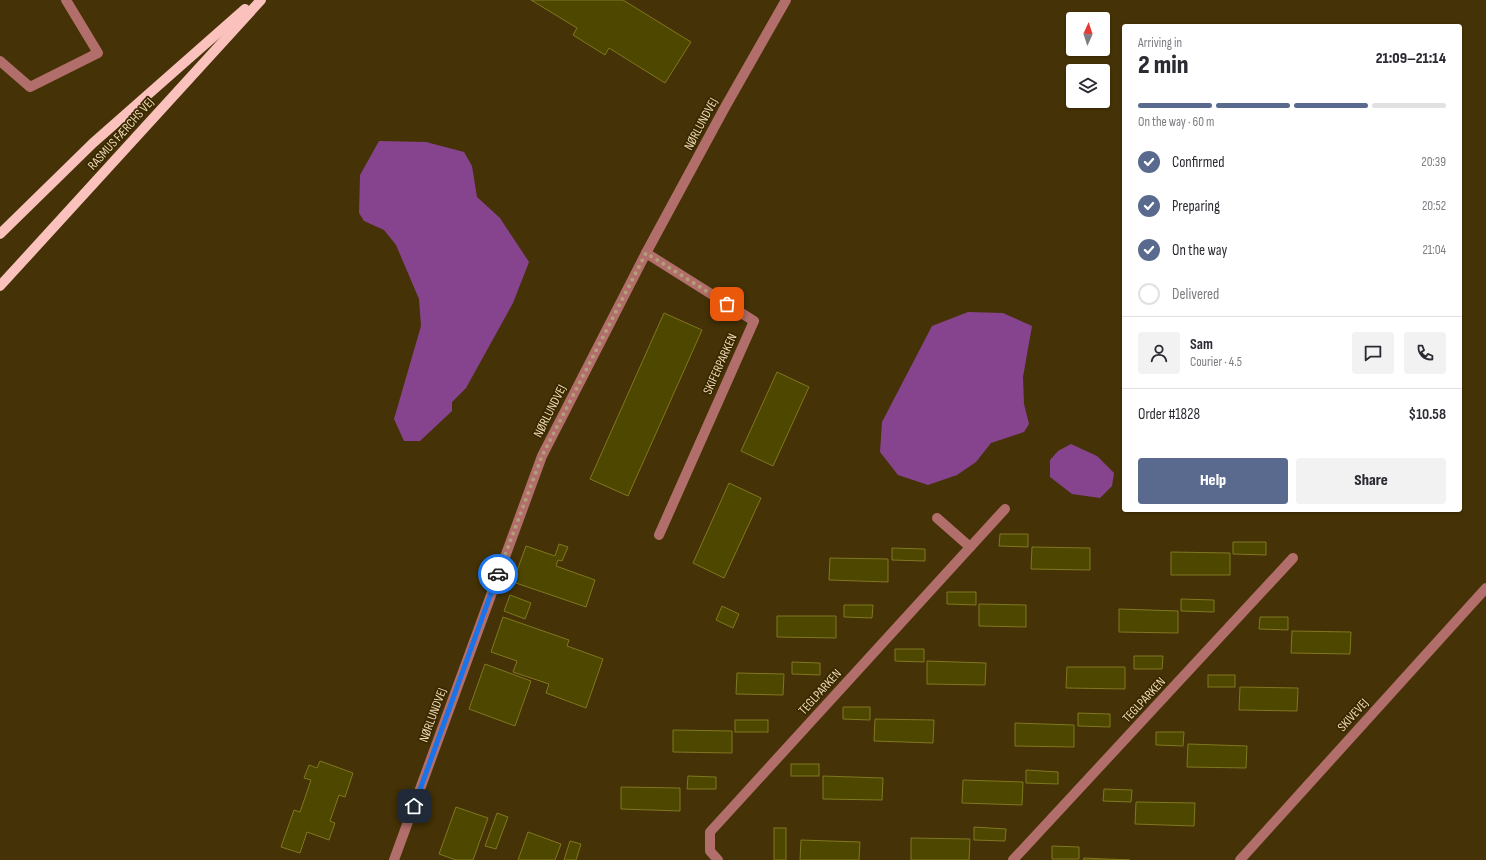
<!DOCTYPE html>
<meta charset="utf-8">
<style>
:root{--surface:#fff;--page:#f2f2f3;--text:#2b2b33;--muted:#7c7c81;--line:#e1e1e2;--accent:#5a6a8e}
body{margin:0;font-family:"Sofia Sans Condensed",sans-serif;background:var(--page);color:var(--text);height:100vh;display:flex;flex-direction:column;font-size:15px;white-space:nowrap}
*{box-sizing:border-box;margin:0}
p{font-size:13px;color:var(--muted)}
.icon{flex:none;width:22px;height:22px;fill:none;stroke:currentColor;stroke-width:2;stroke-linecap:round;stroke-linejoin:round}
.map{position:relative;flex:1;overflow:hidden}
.details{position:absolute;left:1122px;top:24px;width:340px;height:488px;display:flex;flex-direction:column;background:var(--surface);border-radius:4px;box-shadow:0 1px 3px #0004}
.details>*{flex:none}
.needle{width:26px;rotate:3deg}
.fabs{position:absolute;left:1066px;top:12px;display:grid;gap:8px}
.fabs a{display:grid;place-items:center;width:44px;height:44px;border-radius:4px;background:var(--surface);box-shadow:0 1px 3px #0004;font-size:20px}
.pin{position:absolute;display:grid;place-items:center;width:34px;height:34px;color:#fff;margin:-17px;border-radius:8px;box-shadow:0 2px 6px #0006}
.courier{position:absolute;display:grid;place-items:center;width:40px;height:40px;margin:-20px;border:3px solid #1a73e8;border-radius:50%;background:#fff;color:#222;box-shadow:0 1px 5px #0007}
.overview em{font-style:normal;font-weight:800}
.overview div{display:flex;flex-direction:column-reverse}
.overview{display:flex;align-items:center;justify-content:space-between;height:68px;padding:0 16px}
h1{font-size:26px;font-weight:800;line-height:30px}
.bar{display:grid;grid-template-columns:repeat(4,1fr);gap:6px 4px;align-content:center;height:48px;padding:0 16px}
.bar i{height:5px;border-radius:3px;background:var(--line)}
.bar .selected{background:var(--accent)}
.bar p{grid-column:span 4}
.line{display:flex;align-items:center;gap:10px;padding:0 16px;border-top:1px solid var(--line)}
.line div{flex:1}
.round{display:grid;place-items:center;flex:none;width:42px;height:42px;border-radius:4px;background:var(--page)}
ol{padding:0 16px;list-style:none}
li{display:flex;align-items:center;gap:12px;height:44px}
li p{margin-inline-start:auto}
li .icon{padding:4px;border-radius:50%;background:var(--accent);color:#fff;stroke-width:4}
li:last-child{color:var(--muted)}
li i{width:22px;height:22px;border:2px solid var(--line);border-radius:50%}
.button{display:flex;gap:8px;margin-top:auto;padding:8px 16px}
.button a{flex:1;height:46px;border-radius:4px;background:var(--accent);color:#fff;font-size:16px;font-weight:800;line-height:46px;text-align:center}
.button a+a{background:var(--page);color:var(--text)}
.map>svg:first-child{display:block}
.water{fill:#87448e}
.building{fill:#4e4700;stroke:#807720}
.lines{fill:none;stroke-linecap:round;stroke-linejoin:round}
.minor{stroke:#b26e6a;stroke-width:10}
.major{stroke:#fac1bd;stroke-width:10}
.done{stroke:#b29f77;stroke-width:4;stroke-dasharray:0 7.2}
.route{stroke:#1a73e8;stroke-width:5}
.labels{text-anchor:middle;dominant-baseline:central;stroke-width:3.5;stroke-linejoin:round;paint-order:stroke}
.street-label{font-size:13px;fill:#ecd9b4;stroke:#3a2800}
</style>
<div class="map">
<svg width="1486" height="860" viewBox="0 0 1486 860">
<rect width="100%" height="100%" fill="#453206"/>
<!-- water -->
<g class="water">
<polygon points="379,141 426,142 464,152 472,166 477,197 500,218 529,262 513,303 466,388 452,402 452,411 420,441 404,441 394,419 421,326 419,299 396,245 384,230 364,221 359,213 360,175"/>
<polygon points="968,312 1003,313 1032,326 1023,377 1024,404 1029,424 1024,432 991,443 976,462 957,475 928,485 898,475 880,452 882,422 932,326"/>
<polygon points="1071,444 1097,456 1114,473 1112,486 1100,498 1072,494 1050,477 1050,460 1058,451"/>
</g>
<!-- building -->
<g class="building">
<polygon points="531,0 623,0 691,42 665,83 609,48 605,55 573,35 577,28"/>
<polygon points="664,313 702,330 628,496 590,479"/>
<polygon points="777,372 809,387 773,466 741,451"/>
<polygon points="729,483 761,498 724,578 693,563"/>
<polygon points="1000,534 1028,534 1028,547 999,546"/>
<polygon points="1233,542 1266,542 1266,555 1233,554"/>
<polygon points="559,544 568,547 562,561 558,560 556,566 595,580 586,607 513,582 526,546 555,556"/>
<polygon points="1032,547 1090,548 1090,570 1031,569"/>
<polygon points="892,548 925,549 925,561 892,560"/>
<polygon points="1171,552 1230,553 1230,575 1171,575"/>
<polygon points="830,558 888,559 888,582 829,580"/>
<polygon points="947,592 976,592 976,605 947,604"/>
<polygon points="510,595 531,603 525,619 504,611"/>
<polygon points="1181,599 1214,600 1214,612 1181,611"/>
<polygon points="979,604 1026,605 1026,627 979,626"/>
<polygon points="844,605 873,605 872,618 844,617"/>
<polygon points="722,606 739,614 733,628 716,620"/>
<polygon points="1119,609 1178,611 1178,633 1119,632"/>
<polygon points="777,616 836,616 836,638 777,637"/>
<polygon points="503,617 569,640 567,646 603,659 586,708 546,693 549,684 513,672 517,661 491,652"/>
<polygon points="1260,617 1288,617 1288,630 1259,629"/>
<polygon points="1292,631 1351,632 1350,654 1291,653"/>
<polygon points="895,649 924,649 924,662 895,661"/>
<polygon points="1134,656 1163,656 1162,669 1134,669"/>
<polygon points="927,661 986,663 985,685 927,684"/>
<polygon points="792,662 820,663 820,675 792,674"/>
<polygon points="485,664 531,681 515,726 469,709"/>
<polygon points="1067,667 1125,667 1125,689 1066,688"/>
<polygon points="737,673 784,674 783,695 736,694"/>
<rect x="1208" y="675" width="27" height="12"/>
<polygon points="1240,687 1298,688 1297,711 1239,710"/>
<polygon points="843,707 870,707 870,720 843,719"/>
<polygon points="1078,713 1110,714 1110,727 1078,726"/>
<polygon points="875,719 934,720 933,743 874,741"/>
<rect x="735" y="720" width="33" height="12"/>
<polygon points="1015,723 1074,725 1074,747 1015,746"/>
<polygon points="673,730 732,731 732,753 673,752"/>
<polygon points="1156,732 1184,732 1183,746 1156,745"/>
<polygon points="1188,744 1247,746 1246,768 1187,767"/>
<polygon points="320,761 353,773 345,797 339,795 330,821 335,823 329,840 307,832 300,853 281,847 294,810 300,812 311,780 304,778 309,765 317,768"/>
<rect x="791" y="764" width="28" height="12"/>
<polygon points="1026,770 1058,772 1058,784 1026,783"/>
<polygon points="688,776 716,777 716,789 687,789"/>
<polygon points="823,776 883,778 882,800 823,799"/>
<polygon points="963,780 1023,782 1022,805 962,803"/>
<polygon points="621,787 680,788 680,811 621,809"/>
<polygon points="1104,789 1132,790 1131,802 1103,801"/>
<polygon points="1136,802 1195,803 1194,826 1135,824"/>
<polygon points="456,807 488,818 473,860 456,860 439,854"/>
<polygon points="497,813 508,817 496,849 485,846"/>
<polygon points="974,827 1006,829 1005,841 974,840"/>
<rect x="774" y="828" width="12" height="32"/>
<polygon points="528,832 561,844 555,860 518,860"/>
<polygon points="911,838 970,839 969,860 911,860"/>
<polygon points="801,840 860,842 859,860 800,860"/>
<polygon points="570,841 581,844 576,860 564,860"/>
<polygon points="1052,846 1079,847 1079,859 1052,859"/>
<polygon points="1084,858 1130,860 1083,860"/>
</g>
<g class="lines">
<!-- minor -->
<g class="minor">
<polyline points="0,61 30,87 98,53 66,0"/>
<polyline points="646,253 754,321 659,535"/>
<polyline points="937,518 970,547"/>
<polyline points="394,860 542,456 646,253 724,109 786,0"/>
<polyline points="718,860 710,851 710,832 1005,509"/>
<polyline points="1013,860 1293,558"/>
<polyline points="1240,860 1486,588"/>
</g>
<!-- major -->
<g class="major">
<polyline points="0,234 93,143 245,9"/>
<polyline points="0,286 261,0"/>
</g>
</g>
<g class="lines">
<!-- done -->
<polyline class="done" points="498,574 542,456 646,253 727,304"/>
<!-- route -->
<polyline class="route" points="414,806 498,574"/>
</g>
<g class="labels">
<!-- street labels -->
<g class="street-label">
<text transform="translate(701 124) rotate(-62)">NØRLUNDVEJ</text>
<text transform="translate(121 134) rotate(-48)">RASMUS FÆRCHS VEJ</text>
<text transform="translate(720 364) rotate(-66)">SKIFERPARKEN</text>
<text transform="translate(550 411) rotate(-63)">NØRLUNDVEJ</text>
<text transform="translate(820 692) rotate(-48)">TEGLPARKEN</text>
<text transform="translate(1144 700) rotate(-47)">TEGLPARKEN</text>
<text transform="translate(433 715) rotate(-70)">NØRLUNDVEJ</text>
<text transform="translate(1353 715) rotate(-48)">SKIVEVEJ</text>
</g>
</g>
</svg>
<div class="fabs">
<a><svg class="needle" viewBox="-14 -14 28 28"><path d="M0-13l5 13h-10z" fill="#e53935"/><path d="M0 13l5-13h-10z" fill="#7c7c81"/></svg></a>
<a><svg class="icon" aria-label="layers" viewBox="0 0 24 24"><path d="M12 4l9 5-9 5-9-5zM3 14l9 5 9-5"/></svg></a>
</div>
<div class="pin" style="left:727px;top:304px;background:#ea580c"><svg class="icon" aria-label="bag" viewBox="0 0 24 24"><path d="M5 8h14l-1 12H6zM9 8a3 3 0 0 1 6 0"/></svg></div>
<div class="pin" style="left:414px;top:806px;background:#1f2937"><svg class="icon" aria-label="home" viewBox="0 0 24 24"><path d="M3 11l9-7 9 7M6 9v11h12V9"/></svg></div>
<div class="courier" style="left:498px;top:574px"><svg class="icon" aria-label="car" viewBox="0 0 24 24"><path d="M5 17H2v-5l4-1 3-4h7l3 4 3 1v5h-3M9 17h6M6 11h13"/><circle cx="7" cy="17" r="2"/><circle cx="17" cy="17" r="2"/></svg></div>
<section class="details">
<div class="overview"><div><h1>2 min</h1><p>Arriving in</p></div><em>21:09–21:14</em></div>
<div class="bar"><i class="selected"></i><i class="selected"></i><i class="selected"></i><i></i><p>On the way · 60 m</p></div>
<ol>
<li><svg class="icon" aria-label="check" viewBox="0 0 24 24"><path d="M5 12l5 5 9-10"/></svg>Confirmed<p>20:39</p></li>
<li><svg class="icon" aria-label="check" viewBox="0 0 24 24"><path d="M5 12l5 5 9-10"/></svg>Preparing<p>20:52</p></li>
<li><svg class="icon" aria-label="check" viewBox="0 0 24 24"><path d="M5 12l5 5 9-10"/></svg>On the way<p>21:04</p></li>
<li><i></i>Delivered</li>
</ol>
<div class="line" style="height:72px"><a class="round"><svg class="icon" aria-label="person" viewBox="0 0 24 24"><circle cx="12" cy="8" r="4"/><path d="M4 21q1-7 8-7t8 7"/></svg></a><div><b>Sam</b><p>Courier · 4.5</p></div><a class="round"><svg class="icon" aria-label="chat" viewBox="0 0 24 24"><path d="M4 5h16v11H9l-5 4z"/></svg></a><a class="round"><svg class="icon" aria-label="phone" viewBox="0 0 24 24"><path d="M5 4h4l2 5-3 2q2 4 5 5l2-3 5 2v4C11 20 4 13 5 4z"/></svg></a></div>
<div class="line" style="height:52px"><div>Order #1828</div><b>$10.58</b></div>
<div class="button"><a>Help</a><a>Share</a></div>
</section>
</div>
